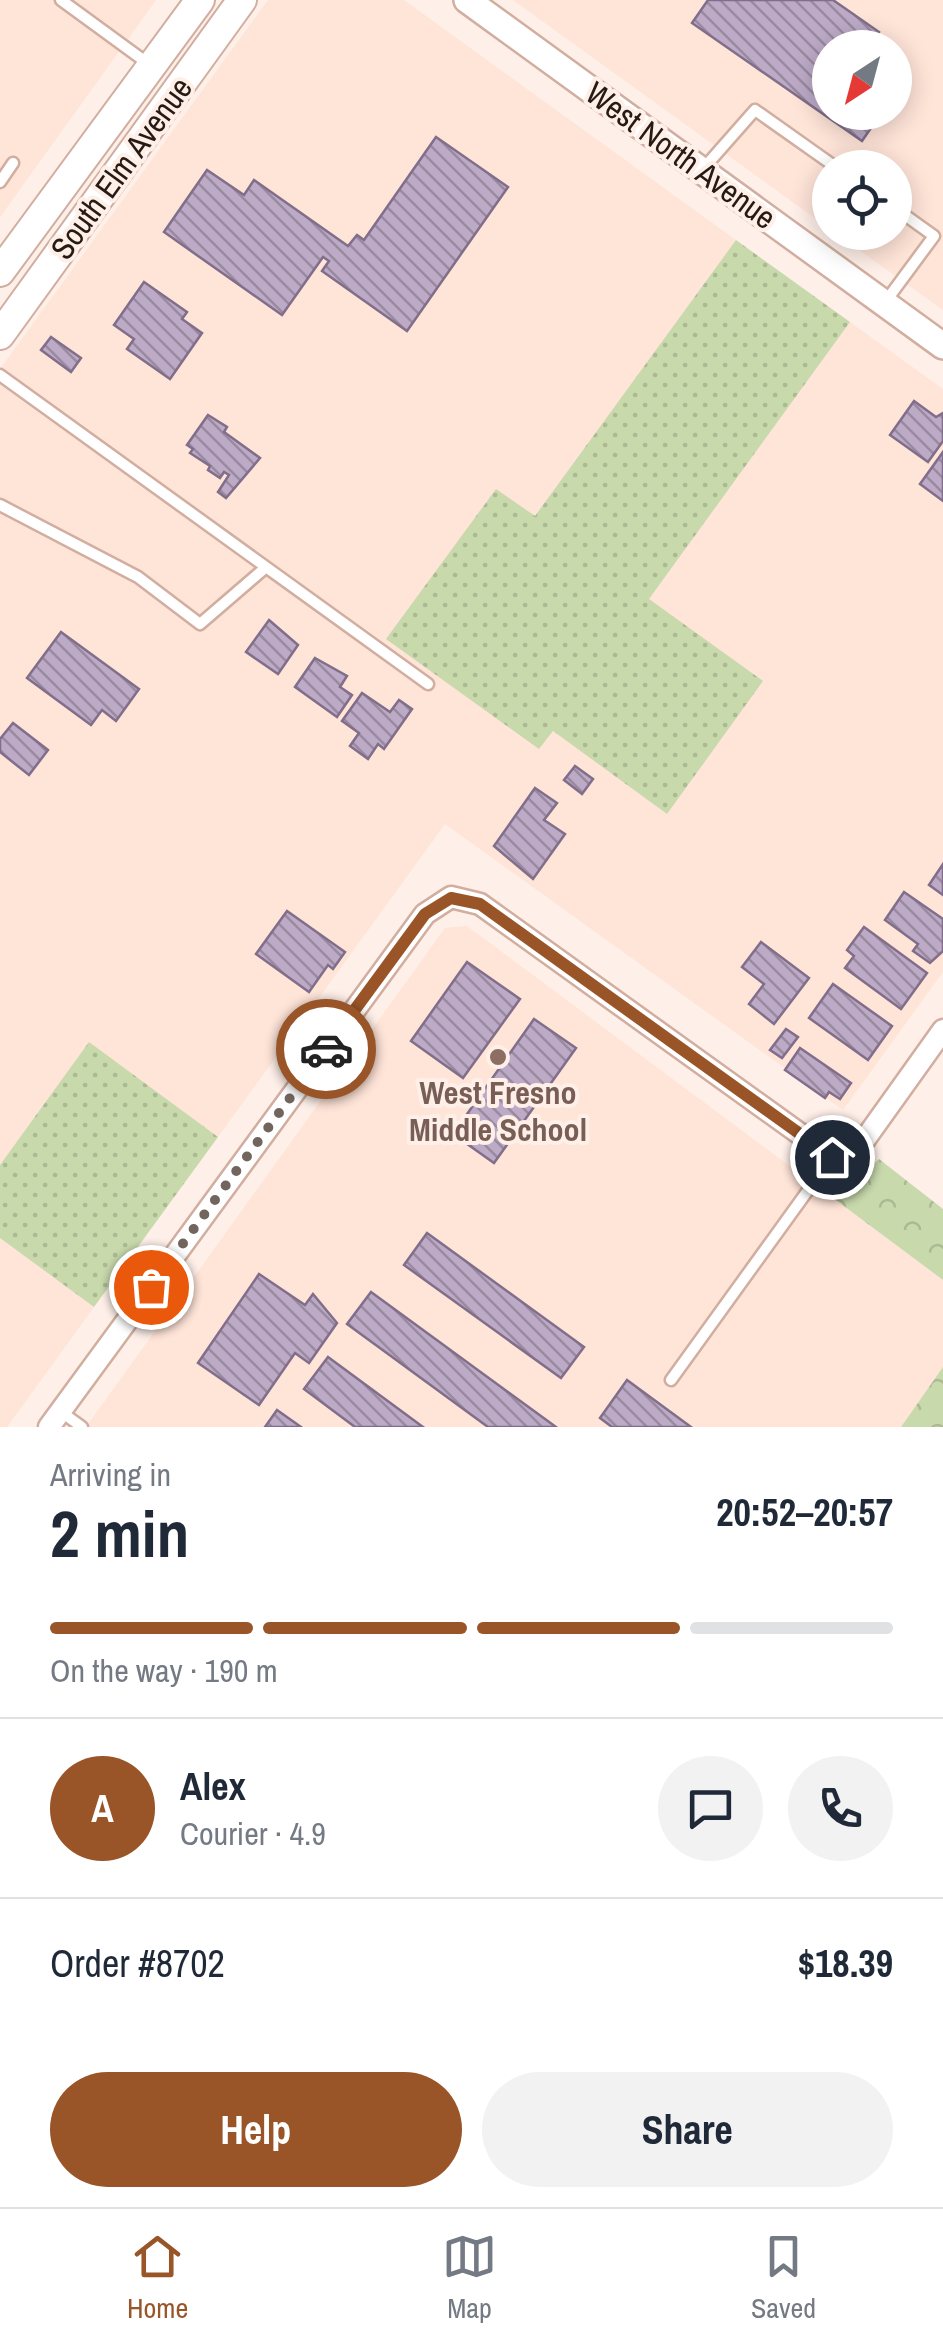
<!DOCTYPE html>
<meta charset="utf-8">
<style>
:root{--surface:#fff;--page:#f2f2f3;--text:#1f2937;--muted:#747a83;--line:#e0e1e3;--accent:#995527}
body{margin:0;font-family:"Archivo Narrow",sans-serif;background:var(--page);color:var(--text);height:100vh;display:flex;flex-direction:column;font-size:38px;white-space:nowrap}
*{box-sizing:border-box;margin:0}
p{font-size:32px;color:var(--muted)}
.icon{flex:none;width:55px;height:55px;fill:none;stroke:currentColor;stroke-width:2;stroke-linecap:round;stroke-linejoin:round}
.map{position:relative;height:1427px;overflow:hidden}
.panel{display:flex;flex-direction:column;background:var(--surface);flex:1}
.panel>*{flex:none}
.needle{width:65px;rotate:216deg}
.tools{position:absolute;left:812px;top:30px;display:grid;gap:20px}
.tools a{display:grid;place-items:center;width:100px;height:100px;border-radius:50%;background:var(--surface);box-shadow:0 5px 25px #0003;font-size:50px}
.pin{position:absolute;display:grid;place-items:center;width:85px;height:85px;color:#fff;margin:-42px;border:5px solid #fff;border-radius:50%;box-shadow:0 2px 10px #0007}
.courier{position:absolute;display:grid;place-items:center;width:100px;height:100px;margin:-50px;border:8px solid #995527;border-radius:50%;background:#fff;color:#222;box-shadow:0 2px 12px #0007}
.headline em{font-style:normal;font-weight:800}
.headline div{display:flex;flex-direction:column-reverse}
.headline{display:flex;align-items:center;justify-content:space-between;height:170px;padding:0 50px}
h1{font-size:65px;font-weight:800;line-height:75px}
.bar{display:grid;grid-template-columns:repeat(4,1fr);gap:15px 10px;align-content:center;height:120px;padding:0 50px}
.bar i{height:12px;border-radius:8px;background:var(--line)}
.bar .on{background:var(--accent)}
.bar p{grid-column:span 4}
.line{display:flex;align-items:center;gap:25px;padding:0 50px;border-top:2px solid var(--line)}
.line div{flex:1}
.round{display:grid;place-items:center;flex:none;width:105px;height:105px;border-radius:52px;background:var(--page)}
.button{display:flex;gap:20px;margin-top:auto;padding:20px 50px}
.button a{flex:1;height:115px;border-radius:60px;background:var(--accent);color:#fff;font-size:40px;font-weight:800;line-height:115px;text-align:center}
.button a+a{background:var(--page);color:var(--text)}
.menu{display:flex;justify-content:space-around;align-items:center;height:140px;border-top:2px solid var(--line);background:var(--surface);font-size:28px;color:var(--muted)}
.menu a{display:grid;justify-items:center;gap:5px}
.menu .on{color:var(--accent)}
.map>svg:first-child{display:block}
.built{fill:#ffe4d8;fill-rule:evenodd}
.grass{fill:url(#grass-dots)}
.forest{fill:url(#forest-crowns)}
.building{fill:url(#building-back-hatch);stroke:#806e8a;stroke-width:2.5}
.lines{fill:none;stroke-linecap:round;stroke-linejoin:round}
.service-casing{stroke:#d1ae9f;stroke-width:15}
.minor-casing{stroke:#d1ae9f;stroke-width:25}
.tertiary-casing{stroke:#d1ae9f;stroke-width:30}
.secondary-casing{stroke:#d1ae9f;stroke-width:32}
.service{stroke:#fff;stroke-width:10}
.minor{stroke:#fff;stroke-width:20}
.tertiary{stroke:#fff;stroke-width:25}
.secondary{stroke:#fff;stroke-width:28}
.done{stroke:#72655e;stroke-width:10;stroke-dasharray:0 18}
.route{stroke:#995527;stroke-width:12}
.education-dot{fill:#8d6e63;stroke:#feefe8;stroke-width:4}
.labels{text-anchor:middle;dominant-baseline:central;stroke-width:8;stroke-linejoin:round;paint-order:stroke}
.street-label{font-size:32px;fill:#261a14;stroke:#feefe8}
.education-label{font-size:32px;font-weight:bold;fill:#785e54;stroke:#feefe8}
</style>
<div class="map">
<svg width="943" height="1427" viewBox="0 0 943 1427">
<defs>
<pattern id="grass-dots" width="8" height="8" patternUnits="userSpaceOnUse" patternTransform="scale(2.5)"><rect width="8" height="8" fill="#c8d9ac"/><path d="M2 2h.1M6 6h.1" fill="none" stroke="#acba93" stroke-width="1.8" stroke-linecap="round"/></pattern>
<pattern id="forest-crowns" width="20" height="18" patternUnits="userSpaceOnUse" patternTransform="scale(2.5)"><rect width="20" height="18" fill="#c8d9ac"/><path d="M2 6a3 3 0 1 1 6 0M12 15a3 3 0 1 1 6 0" fill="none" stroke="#acba93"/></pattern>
<pattern id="building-back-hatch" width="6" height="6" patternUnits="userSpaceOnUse" patternTransform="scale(2.5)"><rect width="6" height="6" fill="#bdaac7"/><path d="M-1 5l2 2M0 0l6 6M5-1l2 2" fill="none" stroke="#998aa0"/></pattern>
</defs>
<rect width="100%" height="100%" fill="#feefe8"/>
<!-- built -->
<g class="built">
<polygon points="0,0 156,0 0,217"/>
<polygon points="268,0 404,0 736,240 535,517 539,749 553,731 667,814 649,599 850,322 943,389 943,972 843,1110 445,824 218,1137 89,1043 0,1165 0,369"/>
<path d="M 513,0 L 943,0 L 943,310 L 835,233 L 895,232 L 895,168 L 830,168 L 830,229 ZM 830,48 L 895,48 L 895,112 L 830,112 Z"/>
<polygon points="467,926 943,1280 943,1367 901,1427 86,1427 445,928"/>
<polygon points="0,1238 94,1307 7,1427 0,1427"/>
</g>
<!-- grass -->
<g class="grass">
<polygon points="736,240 850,322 649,599 763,681 667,814 553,731 539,749 386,639 496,489 535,516"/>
<polygon points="89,1042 218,1137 94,1307 0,1238 0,1165"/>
</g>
<!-- forest -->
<g class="forest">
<polygon points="879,1159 943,1209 943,1280 817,1186 856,1180"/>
<polygon points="943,1367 943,1427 901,1427"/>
</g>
<!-- building -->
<g class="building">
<polygon points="708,0 833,0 879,32 869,48 830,48 830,112 882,112 862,141 692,23"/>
<polygon points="436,137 508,187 407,331 322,271 329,261 323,257 282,315 164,232 207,170 244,195 254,180 348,246 357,235 364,240"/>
<polygon points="144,282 187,312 182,319 202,333 170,379 127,349 134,339 114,325"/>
<polygon points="51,337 81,358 71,372 41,350"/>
<polygon points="914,401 936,417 943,413 943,441 928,462 890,435"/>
<polygon points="208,415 227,427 224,432 260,458 226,498 218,492 229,475 224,472 220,478 208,470 210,466 190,453 193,449 187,445"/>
<polygon points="943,452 943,501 920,484"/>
<polygon points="269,620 298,645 278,674 246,652"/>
<polygon points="61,632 139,689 116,721 102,710 91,725 27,678"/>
<polygon points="315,658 347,676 340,687 352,695 337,717 295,687"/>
<polygon points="362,693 390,712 399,700 412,709 384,749 378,744 368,759 350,746 359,733 342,721"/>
<polygon points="13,723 48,750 29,775 0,752 0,739"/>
<polygon points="575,766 593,779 582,794 564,780"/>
<polygon points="535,788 557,803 544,820 565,834 533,879 494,846"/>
<polygon points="943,864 943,895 929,885"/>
<polygon points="904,892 943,919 943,951 930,963 913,951 918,944 885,920"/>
<polygon points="287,911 345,952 333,969 328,965 309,992 256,954"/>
<polygon points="864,927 927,973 901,1009 845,968 854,956 847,950"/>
<polygon points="761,942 809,978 774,1024 749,1004 764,984 742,967"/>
<polygon points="467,962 520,999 463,1078 411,1041"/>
<polygon points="833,984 892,1026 868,1060 809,1018"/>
<polygon points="534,1019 576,1048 494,1163 453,1134"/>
<polygon points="786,1029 798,1037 782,1058 770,1050"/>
<polygon points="800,1048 851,1083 840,1099 829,1092 825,1098 785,1070"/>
<polygon points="427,1233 584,1347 561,1378 404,1265"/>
<polygon points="259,1274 305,1305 313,1294 337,1323 309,1363 295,1353 259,1405 198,1363"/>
<polygon points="371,1292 556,1427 488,1427 347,1324"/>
<polygon points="328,1357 423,1427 355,1427 304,1389"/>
<polygon points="627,1380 691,1427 612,1427 600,1418"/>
<polygon points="277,1410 301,1427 265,1427"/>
</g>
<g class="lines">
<defs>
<g id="service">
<polyline points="61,0 150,65"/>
<polyline points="703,169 755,110 837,168"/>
<polyline points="0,182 13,163"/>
<polyline points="886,301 934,236 895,208"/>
<polyline points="0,375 428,684"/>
<polyline points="0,505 138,577 200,624 265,568"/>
<polyline points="671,1380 832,1157"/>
<polyline points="60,1411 82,1427"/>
</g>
<polyline id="minor" points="49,1427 425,914 451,897 480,904 832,1157 846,1157 858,1149 943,1030"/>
<polyline id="tertiary" points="467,0 943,346"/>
<g id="secondary">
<polyline points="0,272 200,0"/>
<polyline points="0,335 242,0"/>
</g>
</defs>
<!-- service casing -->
<use href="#service" class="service-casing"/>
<!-- minor casing -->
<use href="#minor" class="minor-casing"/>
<!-- tertiary casing -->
<use href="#tertiary" class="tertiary-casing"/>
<!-- secondary casing -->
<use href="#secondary" class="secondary-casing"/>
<!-- service -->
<use href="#service" class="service"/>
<!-- minor -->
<use href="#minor" class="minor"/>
<!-- tertiary -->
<use href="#tertiary" class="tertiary"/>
<!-- secondary -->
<use href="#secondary" class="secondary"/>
</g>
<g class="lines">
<!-- done -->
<polyline class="done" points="151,1287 326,1049"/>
<!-- route -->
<polyline class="route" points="326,1049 425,914 451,898 480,904 832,1157"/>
</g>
<!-- markers -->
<circle class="education-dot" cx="498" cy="1057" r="10"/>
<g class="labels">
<!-- street labels -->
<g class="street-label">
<text transform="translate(681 155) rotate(36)">West North Avenue</text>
<text transform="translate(121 168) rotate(-54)">South Elm Avenue</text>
</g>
<!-- education labels -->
<g class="education-label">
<text x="498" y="1092">West Fresno<tspan x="498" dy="37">Middle School</tspan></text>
</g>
</g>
</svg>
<div class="tools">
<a><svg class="needle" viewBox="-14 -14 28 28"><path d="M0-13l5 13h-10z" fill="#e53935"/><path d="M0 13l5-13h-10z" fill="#747a83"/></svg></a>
<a><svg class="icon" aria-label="locate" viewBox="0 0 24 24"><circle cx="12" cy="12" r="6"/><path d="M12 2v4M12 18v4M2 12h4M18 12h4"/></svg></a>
</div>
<div class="pin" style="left:151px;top:1287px;background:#ea580c"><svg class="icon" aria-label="bag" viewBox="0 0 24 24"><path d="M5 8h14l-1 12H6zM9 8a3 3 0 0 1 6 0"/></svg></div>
<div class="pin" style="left:832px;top:1157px;background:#1f2937"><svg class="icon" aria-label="home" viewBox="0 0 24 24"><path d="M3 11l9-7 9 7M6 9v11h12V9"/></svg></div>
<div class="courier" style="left:326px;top:1049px"><svg class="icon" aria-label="car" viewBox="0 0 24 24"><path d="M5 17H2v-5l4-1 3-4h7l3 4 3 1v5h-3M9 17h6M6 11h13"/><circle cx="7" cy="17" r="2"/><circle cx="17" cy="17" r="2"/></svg></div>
</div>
<section class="panel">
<div class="headline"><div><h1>2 min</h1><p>Arriving in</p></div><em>20:52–20:57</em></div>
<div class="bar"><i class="on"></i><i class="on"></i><i class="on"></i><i></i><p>On the way · 190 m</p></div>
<div class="line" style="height:180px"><b class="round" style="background:var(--accent);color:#fff">A</b><div><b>Alex</b><p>Courier · 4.9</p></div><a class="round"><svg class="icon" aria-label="chat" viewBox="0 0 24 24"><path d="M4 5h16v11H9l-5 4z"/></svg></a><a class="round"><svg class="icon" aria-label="phone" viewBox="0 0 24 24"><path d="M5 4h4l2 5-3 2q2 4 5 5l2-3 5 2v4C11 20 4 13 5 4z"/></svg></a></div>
<div class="line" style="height:130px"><div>Order #8702</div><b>$18.39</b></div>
<div class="button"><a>Help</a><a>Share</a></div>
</section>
<nav class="menu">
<a class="on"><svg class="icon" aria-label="home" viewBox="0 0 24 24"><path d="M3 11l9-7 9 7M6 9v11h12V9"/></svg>Home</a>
<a><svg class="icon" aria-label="map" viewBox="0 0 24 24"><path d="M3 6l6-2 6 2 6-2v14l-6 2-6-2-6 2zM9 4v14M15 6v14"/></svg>Map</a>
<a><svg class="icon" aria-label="saved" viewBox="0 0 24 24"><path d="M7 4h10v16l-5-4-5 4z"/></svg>Saved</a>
</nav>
